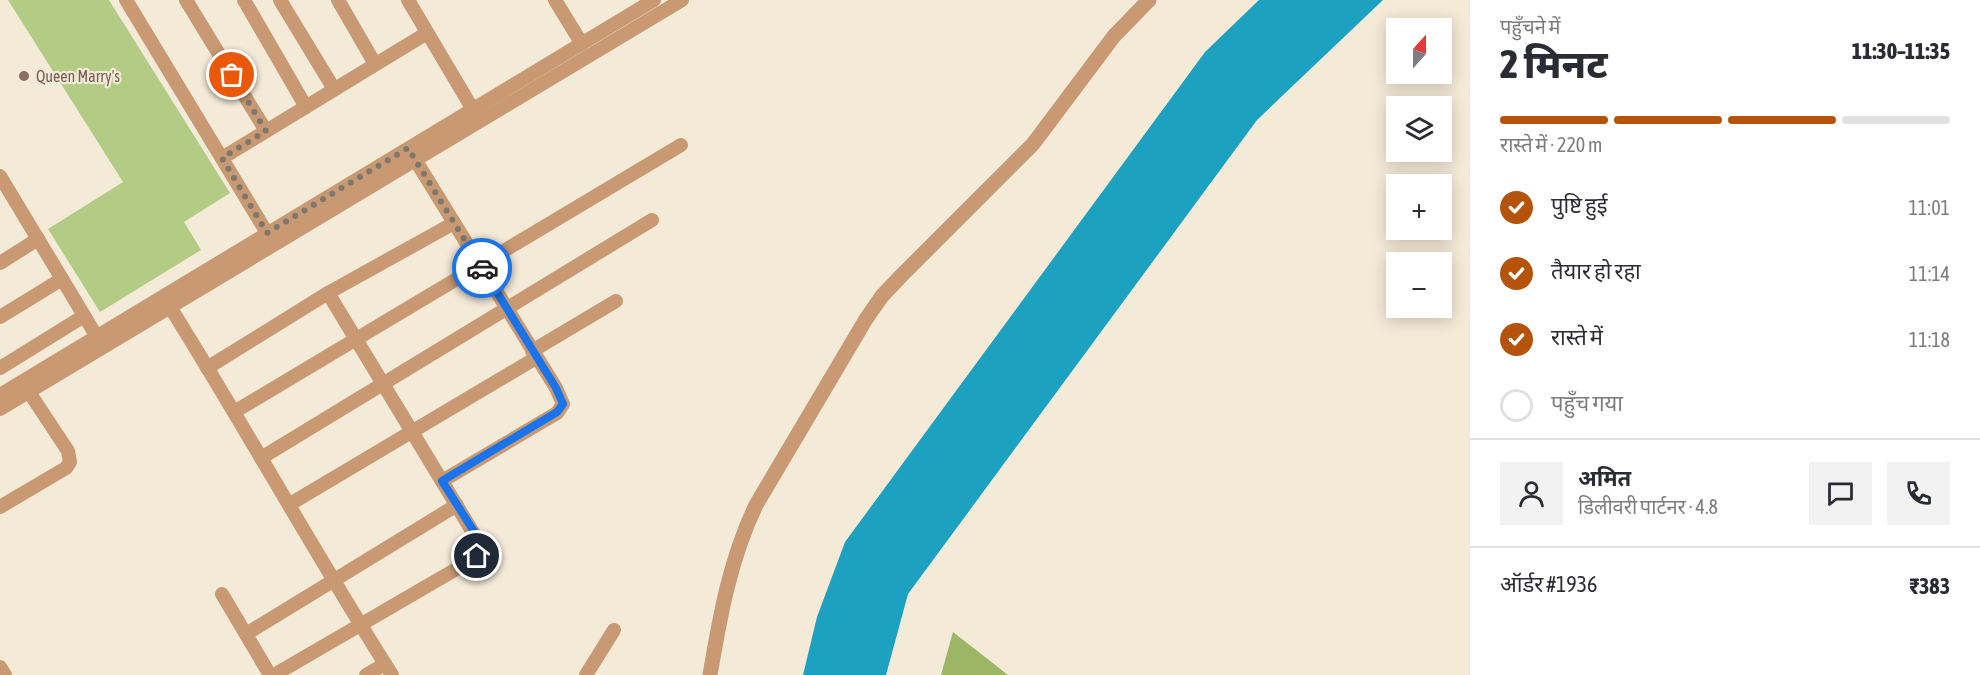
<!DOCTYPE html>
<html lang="hi">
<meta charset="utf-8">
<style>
:root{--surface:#fff;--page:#f2f2f3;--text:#2b2b33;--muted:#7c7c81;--line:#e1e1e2;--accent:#b45309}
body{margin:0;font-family:"Asap Condensed","Noto Sans Devanagari",sans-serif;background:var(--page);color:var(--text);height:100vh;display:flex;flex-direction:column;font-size:22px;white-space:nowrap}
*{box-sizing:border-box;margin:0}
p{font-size:20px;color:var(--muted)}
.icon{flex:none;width:33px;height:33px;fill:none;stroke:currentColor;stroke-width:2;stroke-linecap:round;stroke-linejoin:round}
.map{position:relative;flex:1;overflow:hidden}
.sheet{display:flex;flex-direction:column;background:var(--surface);width:510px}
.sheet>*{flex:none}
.needle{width:39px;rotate:21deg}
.fabs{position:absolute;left:1386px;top:18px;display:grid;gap:12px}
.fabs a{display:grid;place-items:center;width:66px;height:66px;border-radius:0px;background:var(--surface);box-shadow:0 3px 15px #0003;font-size:30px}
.pin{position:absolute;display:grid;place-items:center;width:51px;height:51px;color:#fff;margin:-26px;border:3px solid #fff;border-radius:50%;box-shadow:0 2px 6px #0007}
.courier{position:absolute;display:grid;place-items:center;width:60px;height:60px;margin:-30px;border:4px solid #1a73e8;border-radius:50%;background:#fff;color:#222;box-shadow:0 2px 8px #0007}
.headline em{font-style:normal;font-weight:800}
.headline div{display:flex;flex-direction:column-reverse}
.headline{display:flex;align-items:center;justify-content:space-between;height:102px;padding:0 30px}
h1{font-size:39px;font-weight:800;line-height:45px}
.bar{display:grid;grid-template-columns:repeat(4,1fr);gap:9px 6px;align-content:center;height:72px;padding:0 30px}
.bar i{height:8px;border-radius:4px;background:var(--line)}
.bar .current{background:var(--accent)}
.bar p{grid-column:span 4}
.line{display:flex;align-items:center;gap:15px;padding:0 30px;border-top:2px solid var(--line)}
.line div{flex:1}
.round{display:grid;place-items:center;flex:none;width:63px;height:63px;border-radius:0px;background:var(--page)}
ol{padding:0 30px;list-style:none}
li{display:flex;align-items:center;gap:18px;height:66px}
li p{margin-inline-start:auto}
li .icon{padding:6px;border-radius:50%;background:var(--accent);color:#fff;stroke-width:4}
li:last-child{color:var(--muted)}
li i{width:33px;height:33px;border:3px solid var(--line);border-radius:50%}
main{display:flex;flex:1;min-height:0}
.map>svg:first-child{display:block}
.green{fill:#b3cc85}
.forest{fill:#9bb765}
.water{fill:#1ca1c0}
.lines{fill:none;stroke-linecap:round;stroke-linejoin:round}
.minor{stroke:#c89972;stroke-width:14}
.tertiary{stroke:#c89972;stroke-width:15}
.done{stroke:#7d776c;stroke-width:6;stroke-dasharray:0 10.8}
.route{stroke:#1a73e8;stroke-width:8}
.education-dot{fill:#8d6e63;stroke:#f4ead8;stroke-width:2}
.labels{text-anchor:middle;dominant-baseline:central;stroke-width:4.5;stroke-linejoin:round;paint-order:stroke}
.education-label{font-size:16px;fill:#785e54;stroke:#f4ead8;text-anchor:start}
</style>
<main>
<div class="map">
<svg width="1470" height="675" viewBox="0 0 1470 675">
<rect width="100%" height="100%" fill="#f4ead8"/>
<!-- green -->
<polygon class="green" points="8,0 109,0 230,193 184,222 201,250 100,312 48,229 123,182"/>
<!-- forest -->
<polygon class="forest" points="953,632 1008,675 1009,675 941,675"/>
<!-- water -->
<polygon class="water" points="1259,0 1383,0 1257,120 908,594 886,675 803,675 817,617 845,542 1205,52"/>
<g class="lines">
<!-- minor -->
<g class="minor">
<polyline points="126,0 267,233"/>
<polyline points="186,0 266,131"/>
<polyline points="244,0 306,107"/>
<polyline points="280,0 334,89"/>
<polyline points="338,0 375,64"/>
<polyline points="408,0 472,108"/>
<polyline points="555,0 582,44"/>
<polyline points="411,153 556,388 563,404 557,413 442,481"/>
<polyline points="222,158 427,33"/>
<polyline points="0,176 97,337"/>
<polyline points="0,263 38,239"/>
<path d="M 167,302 C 244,425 314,552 392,675"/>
<polyline points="0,317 62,279"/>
<polyline points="532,351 616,301"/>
<polyline points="0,368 84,316"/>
<polyline points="207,368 328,293 454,223"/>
<polyline points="0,395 654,0"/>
<polyline points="0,409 682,0"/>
<polyline points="234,412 681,145"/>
<polyline points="261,458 652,220"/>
<polyline points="290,504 536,358"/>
<polyline points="0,507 66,468 70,462 68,451 29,392"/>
<polyline points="222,594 270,675"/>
<polyline points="246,634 457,505"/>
<polyline points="0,667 5,675"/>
<polyline points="274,675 477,557 481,554 483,549 328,293"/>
<polyline points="366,675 385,664"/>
<polyline points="586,675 614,630"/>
</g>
<!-- tertiary -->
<path class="tertiary" d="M 710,675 C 720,616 730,559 756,505 L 866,319 L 882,296 L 901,276 L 1033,144 L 1114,36 L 1149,0"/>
</g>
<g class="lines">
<!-- done -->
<polyline class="done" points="232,75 266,131 222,158 267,233 408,148 482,268"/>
<!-- route -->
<polyline class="route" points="477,556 481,554 483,549 482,544 442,481 557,412 563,404 556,388 482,268"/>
</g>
<!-- markers -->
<circle class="education-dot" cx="24" cy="76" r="6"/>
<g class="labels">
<!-- education labels -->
<g class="education-label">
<text x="36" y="76">Queen Marry's</text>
</g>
</g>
</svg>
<div class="fabs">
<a><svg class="needle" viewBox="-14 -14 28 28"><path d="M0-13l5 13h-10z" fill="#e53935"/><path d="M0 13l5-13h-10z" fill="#7c7c81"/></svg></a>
<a><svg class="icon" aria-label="layers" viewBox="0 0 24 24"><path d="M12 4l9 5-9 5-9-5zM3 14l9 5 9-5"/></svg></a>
<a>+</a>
<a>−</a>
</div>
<div class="pin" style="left:232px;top:75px;background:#ea580c"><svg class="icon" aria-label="bag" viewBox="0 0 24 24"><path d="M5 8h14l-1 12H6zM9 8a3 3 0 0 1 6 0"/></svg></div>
<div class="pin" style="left:477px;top:556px;background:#1f2937"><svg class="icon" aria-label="home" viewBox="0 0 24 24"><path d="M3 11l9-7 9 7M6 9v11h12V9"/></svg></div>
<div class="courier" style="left:482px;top:268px"><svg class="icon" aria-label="car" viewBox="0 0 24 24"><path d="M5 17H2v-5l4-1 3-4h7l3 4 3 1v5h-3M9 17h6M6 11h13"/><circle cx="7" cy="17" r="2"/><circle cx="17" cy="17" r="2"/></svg></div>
</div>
<section class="sheet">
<div class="headline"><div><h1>2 मिनट</h1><p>पहुँचने में</p></div><em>11:30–11:35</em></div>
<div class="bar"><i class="current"></i><i class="current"></i><i class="current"></i><i></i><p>रास्ते में · 220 m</p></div>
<ol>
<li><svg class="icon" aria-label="check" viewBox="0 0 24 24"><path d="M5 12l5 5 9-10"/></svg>पुष्टि हुई<p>11:01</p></li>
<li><svg class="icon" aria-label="check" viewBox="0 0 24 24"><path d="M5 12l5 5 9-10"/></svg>तैयार हो रहा<p>11:14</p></li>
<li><svg class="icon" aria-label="check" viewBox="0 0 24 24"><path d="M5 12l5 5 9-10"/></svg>रास्ते में<p>11:18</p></li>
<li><i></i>पहुँच गया</li>
</ol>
<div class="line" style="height:108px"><a class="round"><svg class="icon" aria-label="person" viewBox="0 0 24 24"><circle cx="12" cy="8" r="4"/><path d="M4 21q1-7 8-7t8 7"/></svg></a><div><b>अमित</b><p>डिलीवरी पार्टनर · 4.8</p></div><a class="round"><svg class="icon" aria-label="chat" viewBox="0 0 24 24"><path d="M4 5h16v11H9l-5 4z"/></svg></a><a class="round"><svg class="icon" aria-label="phone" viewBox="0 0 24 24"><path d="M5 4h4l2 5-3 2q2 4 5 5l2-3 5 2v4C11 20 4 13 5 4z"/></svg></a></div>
<div class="line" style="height:78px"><div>ऑर्डर #1936</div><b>₹383</b></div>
</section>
</main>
